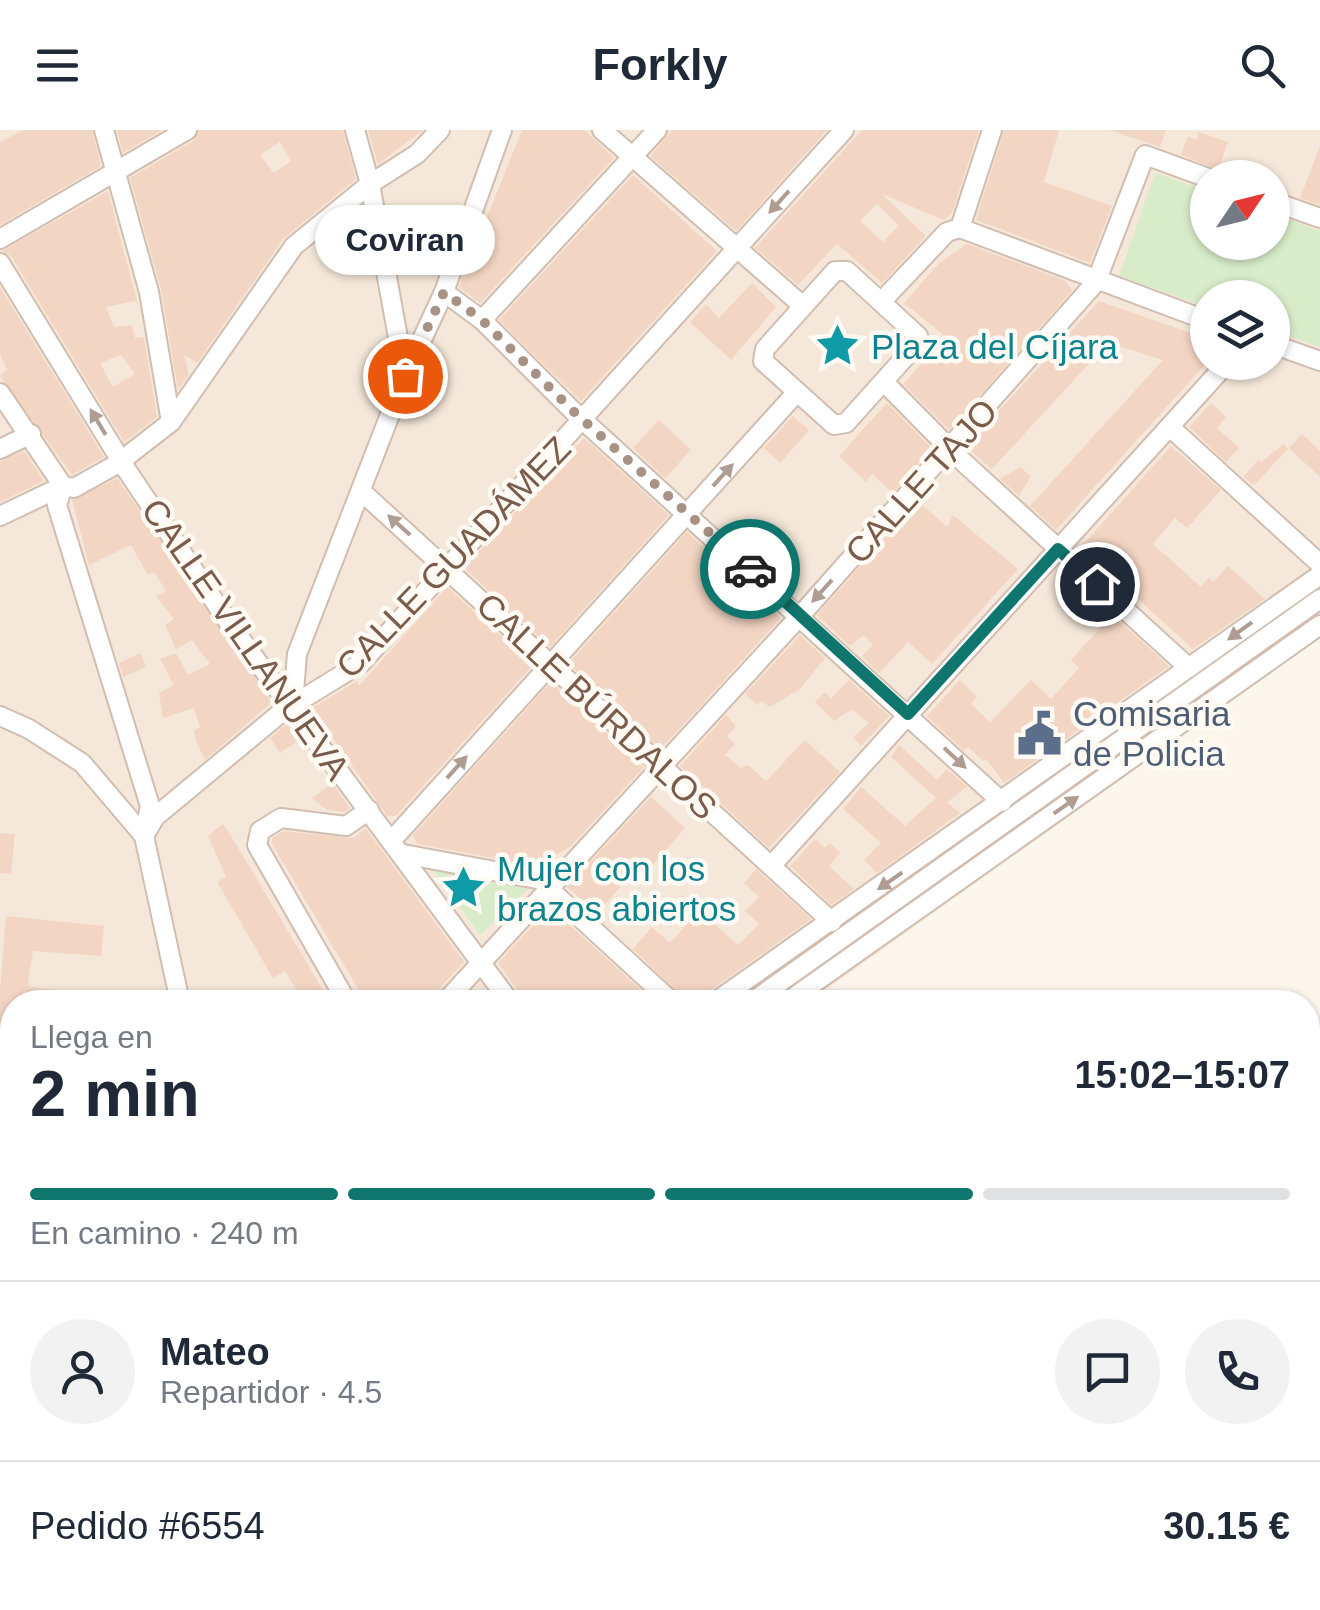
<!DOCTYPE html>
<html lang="es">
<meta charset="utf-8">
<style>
:root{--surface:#fff;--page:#f2f2f3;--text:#1f2937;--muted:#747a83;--line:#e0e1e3;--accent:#0f766e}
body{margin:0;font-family:Helvetica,sans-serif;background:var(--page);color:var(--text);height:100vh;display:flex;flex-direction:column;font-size:38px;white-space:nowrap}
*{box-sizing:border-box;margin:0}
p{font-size:32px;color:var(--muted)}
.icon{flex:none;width:55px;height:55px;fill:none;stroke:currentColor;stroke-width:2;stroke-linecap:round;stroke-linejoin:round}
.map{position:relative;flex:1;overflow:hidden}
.details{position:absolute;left:0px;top:860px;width:1320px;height:620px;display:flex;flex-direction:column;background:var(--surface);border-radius:40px 40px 0 0;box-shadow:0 2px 8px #0004}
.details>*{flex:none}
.needle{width:65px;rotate:55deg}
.tools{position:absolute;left:1190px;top:30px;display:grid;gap:20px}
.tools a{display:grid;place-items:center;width:100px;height:100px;border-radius:50%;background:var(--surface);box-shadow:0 2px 8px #0004;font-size:50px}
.pin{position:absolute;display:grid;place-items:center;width:85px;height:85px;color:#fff;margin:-42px;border:5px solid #fff;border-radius:50%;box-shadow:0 2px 10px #0007}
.courier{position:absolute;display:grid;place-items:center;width:100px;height:100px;margin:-50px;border:8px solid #0f766e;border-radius:50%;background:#fff;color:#222;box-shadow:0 2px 12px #0007}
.bubble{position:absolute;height:70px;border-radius:35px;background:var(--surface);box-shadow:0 2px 8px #0004;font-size:32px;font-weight:700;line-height:70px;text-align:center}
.headline em{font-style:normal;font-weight:700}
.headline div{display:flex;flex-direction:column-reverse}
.headline{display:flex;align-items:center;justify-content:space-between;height:170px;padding:0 30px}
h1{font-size:65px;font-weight:700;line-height:75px}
.bar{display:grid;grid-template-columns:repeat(4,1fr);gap:15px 10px;align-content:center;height:120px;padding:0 30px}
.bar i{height:12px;border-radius:8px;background:var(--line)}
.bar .on{background:var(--accent)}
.bar p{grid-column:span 4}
.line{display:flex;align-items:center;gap:25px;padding:0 30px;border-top:2px solid var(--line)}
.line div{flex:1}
.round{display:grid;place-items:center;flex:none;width:105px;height:105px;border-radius:52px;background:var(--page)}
header{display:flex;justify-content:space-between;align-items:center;height:130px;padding:0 30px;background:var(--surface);font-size:45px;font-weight:700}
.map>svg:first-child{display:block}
.residential{fill:#f5e8da;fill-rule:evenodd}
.green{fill:#d8ecc9}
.building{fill:#f3d5c3;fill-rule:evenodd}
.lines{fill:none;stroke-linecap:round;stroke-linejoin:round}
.minor-casing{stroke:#d1beb0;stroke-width:22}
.minor{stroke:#fff;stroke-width:18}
.oneway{fill:#af9d94}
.done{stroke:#a89285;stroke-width:10;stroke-dasharray:0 18}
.route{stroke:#0f766e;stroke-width:12}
.labels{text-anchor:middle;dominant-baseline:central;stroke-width:9;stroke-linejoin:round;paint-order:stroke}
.culture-label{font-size:35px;fill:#0d838f;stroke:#fffaf3;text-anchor:start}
.street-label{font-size:35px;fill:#7a5c4d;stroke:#fffaf3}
.service-label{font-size:35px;fill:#4e5e75;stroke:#fffaf3;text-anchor:start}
</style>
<header><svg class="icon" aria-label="menu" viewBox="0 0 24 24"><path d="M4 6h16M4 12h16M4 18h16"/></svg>Forkly<svg class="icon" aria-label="search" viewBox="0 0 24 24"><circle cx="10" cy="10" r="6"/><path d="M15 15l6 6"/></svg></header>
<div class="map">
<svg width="1320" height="1480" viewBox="0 0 1320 1480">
<rect width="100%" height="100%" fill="#fdf6ec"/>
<!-- residential -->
<path class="residential" d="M 0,0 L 1320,0 L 1320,508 L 809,872 L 12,872 L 12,1334 L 0,1338 ZM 1208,48 L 1272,48 L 1272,112 L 1208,112 ZM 1208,168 L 1272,168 L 1272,232 L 1208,232 Z"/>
<!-- green -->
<g class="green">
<polygon points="1155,43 1207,61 1208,112 1272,112 1273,84 1320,101 1320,217 1273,200 1272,168 1208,168 1207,177 1119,146"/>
<polygon points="432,738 530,757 480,805"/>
<polygon points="12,1028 12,1087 0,1089 0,1031"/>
</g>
<!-- building -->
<g class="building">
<polygon points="23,0 92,0 101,36 0,95 0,12"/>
<polygon points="117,0 162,0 123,23"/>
<path d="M 199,0 L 343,0 L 356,49 L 284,108 L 197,233 L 184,225 L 189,244 L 178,260 L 161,160 L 130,48 L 193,11 ZM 280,12 L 291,31 L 274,43 L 260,25 Z"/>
<polygon points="368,0 423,0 378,34"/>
<polygon points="522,0 585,0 614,28 480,173 459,157"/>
<polygon points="672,0 827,0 736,101 650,26"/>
<path d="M 862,0 L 979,0 L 952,83 L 944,90 L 882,64 L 926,106 L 882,153 L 837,114 L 798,155 L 755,118 ZM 877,74 L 899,95 L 883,112 L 860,91 Z"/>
<polygon points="1004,0 1059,0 1044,52 1112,76 1090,133 976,90"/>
<polygon points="1109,0 1166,0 1160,17"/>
<polygon points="1199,2 1228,12 1218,40 1181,25 1188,6 1196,10"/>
<polygon points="1320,16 1320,75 1300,68"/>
<polygon points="633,45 717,121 581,271 499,190"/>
<path d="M 108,61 L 138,175 L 135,171 L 106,177 L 114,197 L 132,195 L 135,208 L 144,207 L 157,287 L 124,312 L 11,126 L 2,121 ZM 121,225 L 135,244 L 113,257 L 100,233 Z"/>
<polygon points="967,114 1066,151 1072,161 949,300 903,254 946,207 904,173 940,132"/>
<polygon points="752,153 776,177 731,230 690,192 706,174 719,188"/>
<polygon points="0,157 104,327 72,345 0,246 7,240 0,223"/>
<polygon points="1099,171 1208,209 1208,231 1056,400 1030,376 1163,230 1108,213 992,339 966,317"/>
<polygon points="887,273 932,318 893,363 872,344 866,352 839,326"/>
<polygon points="1211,273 1226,287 1217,298 1239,318 1226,332 1189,297"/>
<polygon points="793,286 809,300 780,333 764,318"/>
<polygon points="659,290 691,320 665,348 633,318"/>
<polygon points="1302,304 1320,321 1320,347 1289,318"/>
<polygon points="584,308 669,385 550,517 464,438"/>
<polygon points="1284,314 1288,319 1254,355 1243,347 1258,330 1261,332"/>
<polygon points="1171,316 1221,360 1187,398 1175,388 1153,414 1201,457 1209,447 1213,452 1228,436 1265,469 1193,519 1081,417"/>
<polygon points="24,321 44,351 0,372 0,331"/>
<polygon points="1020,337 1031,346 1019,366 1000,349"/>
<polygon points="117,348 272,572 205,630 196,612 194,600 200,597 194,578 163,588 159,563 174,555 160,529 176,523 188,545 210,534 192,510 176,519 165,495 174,489 156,466 166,461 154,442 148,445 131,415 89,435 72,370"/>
<polygon points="918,371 947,397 953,385 1018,439 932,534 908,512 879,543 862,526 873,515 864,505 850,516 817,485"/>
<polygon points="687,402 781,488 661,619 568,534"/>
<polygon points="447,457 533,535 396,686 387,686 312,578 357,551 359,556"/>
<polygon points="1112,485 1169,536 1004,653 986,629 983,631 968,617 964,621 927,586 960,550 977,567 971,574 990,592 1031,550 1051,569 1079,538 1071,530"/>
<polygon points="800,505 825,528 800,559 770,577 761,571 757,575 745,564"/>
<polygon points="141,523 146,537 123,547 119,533"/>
<polygon points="849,550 889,586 861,616 853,607 869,593 852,579 834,591 815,572 825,562 831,569"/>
<polygon points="551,552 644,637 571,716 537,736 417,714 413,705"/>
<polygon points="726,585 736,596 727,606 735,614 725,625 741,638 748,635 766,651 805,610 840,642 769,718 680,636"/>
<polygon points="288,593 300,610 280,623 270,608"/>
<polygon points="899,615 937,650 947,639 967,657 947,672 960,683 877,743 864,730 881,713 843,679 861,657 905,696 936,668 891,627"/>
<polygon points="332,653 350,678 344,682 327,680 312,668"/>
<polygon points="651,667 685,698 635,755 628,748 597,784 567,757"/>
<polygon points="223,694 237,716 330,872 303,872 285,841 273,848 217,752 226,747 208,706"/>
<polygon points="366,699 464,832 427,872 366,872 272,714 272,708 284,701 353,708"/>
<polygon points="0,703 15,704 11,744 0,743"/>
<polygon points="815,709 825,718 830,713 840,723 829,736 854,759 831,775 790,736"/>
<polygon points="756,739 811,789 708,862 701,872 687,872 633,819 652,797 670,813 690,791 673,775 682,765 738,815 759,794 745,781 759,767 744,753"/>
<polygon points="550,777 654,872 526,872 498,833"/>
<polygon points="6,786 104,796 101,826 33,821 28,850 29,857 104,865 104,872 12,872 12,1018 0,1021 0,860"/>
</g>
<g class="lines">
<defs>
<g id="minor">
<polyline points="104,0 149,162 171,292"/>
<polyline points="355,0 370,54 405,246"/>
<polyline points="602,0 803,176"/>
<polyline points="1272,71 1320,88"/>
<polyline points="960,98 1208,191"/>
<polyline points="960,98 992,0"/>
<polyline points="0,109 187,0"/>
<polyline points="0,133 126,339 231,496 510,872"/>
<polygon points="835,141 847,141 918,206 916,215 846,293 834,295 763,231 765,219"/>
<polyline points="444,162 482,190 573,281 1002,672"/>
<polyline points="881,172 947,102 960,98"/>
<polyline points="482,190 657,0"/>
<polyline points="1272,214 1320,231"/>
<polyline points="884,252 960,329 1189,538"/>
<polyline points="0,263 63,356"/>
<polyline points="1171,298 1320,434"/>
<polyline points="0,319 31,304"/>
<polyline points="63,356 57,375 150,676 146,695"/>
<polyline points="361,361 832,792"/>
<polyline points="0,386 63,356 74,358 117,334 171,292 294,116 370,54 417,24 440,0"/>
<polyline points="293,574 297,524 405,246 444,162 502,0"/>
<polyline points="0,586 29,599 82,633 144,706 180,872"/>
<polyline points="144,706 155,687 283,581 361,533 844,0"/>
<polyline points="392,710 797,262"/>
<polyline points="403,724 553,752"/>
<polyline points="771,736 1228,232"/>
<polyline points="548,758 672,872"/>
<polyline points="347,872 257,715 260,701 281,688 346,696 369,680"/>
<polyline points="445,872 800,486 1096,152 1145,25 1208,48"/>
<polyline points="715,872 1320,445"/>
<polyline points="752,872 1320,469"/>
<polyline points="787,872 1320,495"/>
<polyline points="0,1095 12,1092"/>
<polyline points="0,1261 12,1258"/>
<polyline points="0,1285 12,1282"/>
<polyline points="0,1304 12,1301"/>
</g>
</defs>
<!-- minor casing -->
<use href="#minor" class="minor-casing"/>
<!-- minor -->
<use href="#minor" class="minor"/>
</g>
<!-- one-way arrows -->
<defs><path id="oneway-solid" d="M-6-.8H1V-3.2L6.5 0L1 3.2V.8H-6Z" transform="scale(2.5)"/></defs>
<g class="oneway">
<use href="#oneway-solid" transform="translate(779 72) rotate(132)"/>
<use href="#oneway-solid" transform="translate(98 292) rotate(-121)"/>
<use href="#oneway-solid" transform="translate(723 345) rotate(-48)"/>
<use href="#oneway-solid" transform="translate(399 395) rotate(-138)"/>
<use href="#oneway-solid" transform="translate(822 461) rotate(132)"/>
<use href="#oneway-solid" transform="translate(1240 501) rotate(144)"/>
<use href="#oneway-solid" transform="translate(955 628) rotate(43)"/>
<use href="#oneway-solid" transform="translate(457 637) rotate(-48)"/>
<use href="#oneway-solid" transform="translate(1066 675) rotate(-35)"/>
<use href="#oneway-solid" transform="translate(890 751) rotate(145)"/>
</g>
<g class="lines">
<!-- done -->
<polyline class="done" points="405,246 444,162 482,190 573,281 750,439"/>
<!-- route -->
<polyline class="route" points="750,439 908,584 1058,419 1097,454"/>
</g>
<!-- icons -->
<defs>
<symbol id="sight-bare" viewBox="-9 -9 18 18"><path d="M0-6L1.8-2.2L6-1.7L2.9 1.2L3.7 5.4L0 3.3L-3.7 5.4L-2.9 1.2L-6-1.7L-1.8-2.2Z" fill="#0f9aa8" stroke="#fffaf3" stroke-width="2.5" paint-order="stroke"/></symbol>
<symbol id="civic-bare" viewBox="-9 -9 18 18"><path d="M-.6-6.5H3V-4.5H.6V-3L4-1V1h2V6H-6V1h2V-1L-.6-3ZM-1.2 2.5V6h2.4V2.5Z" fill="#5c6f8a" stroke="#fffaf3" stroke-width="2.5" paint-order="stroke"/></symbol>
</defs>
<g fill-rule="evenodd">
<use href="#sight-bare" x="806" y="184" width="63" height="63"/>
<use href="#civic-bare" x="1008" y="572" width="63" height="63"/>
<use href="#sight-bare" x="432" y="726" width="63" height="63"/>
</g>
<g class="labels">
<!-- culture labels -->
<g class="culture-label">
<text x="871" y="216">Plaza del Cíjara</text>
<text x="497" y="738">Mujer con los<tspan x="497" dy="40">brazos abiertos</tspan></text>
</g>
<!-- street labels -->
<g class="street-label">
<text transform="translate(921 351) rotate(-48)">CALLE TAJO</text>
<text transform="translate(453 427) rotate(-46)">CALLE GUADÁMEZ</text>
<text transform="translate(246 509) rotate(55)">CALLE VILLANUEVA</text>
<text transform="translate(597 576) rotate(43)">CALLE BÚRDALOS</text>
</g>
<!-- service labels -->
<g class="service-label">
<text x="1073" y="583">Comisaria<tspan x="1073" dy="40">de Policia</tspan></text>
</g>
</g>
</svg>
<div class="tools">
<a><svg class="needle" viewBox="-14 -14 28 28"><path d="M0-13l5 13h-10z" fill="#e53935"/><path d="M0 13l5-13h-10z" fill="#747a83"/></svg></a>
<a><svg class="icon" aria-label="layers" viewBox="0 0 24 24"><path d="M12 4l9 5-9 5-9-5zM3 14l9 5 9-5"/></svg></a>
</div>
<div class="pin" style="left:405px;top:246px;background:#ea580c"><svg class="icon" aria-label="bag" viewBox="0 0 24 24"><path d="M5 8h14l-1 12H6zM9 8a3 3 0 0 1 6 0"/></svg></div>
<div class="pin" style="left:1097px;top:454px;background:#1f2937"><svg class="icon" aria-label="home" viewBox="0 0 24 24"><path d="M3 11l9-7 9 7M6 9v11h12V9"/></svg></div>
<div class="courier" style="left:750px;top:439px"><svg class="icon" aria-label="car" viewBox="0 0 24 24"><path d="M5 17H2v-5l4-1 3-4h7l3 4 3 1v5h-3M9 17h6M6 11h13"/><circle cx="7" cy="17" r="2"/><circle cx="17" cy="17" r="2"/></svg></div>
<div class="bubble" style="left:315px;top:75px;width:180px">Coviran</div>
<section class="details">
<div class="headline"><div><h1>2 min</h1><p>Llega en</p></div><em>15:02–15:07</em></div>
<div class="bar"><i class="on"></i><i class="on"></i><i class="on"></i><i></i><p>En camino · 240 m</p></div>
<div class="line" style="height:180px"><a class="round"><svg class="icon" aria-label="person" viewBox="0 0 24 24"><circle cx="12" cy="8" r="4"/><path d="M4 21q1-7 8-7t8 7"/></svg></a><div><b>Mateo</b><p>Repartidor · 4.5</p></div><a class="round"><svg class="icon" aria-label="chat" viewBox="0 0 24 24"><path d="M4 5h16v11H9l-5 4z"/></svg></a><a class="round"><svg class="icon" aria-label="phone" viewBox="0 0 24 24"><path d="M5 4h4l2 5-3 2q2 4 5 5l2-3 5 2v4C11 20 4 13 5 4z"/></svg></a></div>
<div class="line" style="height:130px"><div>Pedido #6554</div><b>30.15 €</b></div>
</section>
</div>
